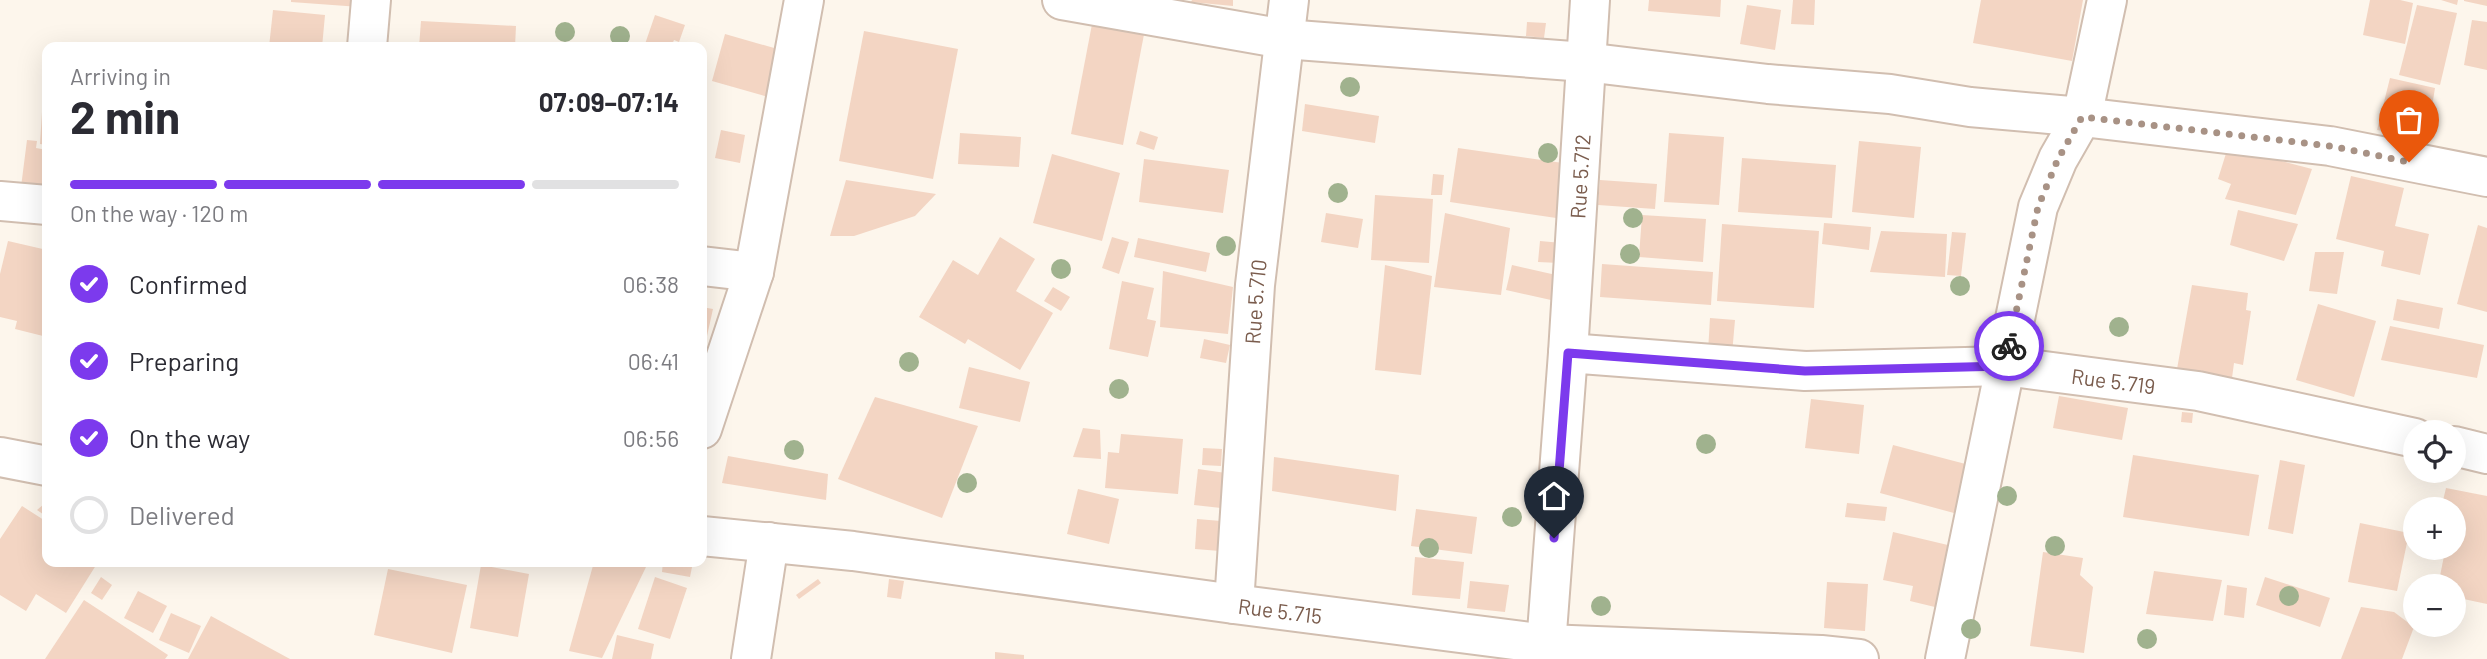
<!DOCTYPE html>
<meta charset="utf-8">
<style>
:root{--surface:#fff;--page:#f2f2f3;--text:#2b2b33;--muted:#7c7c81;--line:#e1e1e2;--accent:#7c3aed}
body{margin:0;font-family:Barlow,sans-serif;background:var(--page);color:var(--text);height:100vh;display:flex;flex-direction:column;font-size:26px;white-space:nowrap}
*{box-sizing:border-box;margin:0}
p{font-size:23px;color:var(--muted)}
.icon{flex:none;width:38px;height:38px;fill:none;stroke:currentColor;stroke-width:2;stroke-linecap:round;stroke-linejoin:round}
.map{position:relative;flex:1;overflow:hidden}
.side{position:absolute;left:42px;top:42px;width:665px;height:525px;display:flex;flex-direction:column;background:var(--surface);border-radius:14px;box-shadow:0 7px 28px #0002}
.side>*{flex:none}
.tools{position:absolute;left:2403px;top:420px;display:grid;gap:14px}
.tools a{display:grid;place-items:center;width:63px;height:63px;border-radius:50%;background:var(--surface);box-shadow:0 7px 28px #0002;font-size:35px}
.pin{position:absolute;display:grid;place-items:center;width:60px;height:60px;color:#fff;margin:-72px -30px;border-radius:50% 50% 50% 0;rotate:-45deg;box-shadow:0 0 7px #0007}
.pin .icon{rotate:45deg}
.courier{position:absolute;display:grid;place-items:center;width:70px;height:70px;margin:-35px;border:5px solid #7c3aed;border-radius:50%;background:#fff;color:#222;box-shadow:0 2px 9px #0007}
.summary em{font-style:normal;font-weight:700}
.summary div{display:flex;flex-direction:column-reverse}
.summary{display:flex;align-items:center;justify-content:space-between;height:119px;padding:0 28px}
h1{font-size:46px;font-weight:700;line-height:52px}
.bar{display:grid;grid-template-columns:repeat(4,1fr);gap:10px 7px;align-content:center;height:84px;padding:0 28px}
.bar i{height:9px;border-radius:5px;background:var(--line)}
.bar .on{background:var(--accent)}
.bar p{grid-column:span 4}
ol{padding:0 28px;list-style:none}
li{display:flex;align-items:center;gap:21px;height:77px}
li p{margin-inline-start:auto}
li .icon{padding:7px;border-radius:50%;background:var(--accent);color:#fff;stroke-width:4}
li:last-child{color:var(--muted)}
li i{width:38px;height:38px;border:4px solid var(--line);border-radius:50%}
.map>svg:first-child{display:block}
.building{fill:#f3d5c3}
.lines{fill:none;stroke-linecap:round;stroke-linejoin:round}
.street-casing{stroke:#d1beb0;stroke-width:42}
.street{stroke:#fff;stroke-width:38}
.tree{fill:#a0b28e}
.done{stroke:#a89285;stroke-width:7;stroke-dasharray:0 12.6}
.route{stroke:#7c3aed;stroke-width:9}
.labels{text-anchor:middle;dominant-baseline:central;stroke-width:7;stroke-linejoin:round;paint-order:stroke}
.street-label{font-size:21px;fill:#7a5c4d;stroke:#fffaf3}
</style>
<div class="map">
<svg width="2487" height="659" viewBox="0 0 2487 659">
<rect width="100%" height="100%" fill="#fdf6ec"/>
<!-- building -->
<g class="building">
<polygon points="291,0 361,0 360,7 291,2"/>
<polygon points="1192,0 1233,0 1233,6 1191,2"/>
<polygon points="1649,0 1721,0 1720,17 1648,11"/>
<polygon points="1793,0 1815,0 1814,25 1791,24"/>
<polygon points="1981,0 2083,0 2072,61 1973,43"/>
<polygon points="2370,0 2400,0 2413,3 2405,44 2363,35"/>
<polygon points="2441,0 2458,0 2457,5"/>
<polygon points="2464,0 2487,0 2487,6 2464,1"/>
<polygon points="1747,5 1781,10 1775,50 1740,44"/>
<polygon points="2417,5 2457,13 2440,85 2399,75"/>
<polygon points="273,10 325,15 322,47 269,47"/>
<polygon points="655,15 685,25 679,42 674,40 671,47 644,47"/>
<polygon points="1093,19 1145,29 1123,145 1071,134"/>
<polygon points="2472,20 2487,22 2487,70 2464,65"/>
<polygon points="421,21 516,26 515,47 419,47"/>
<polygon points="1527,22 1546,23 1544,38 1526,36"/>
<polygon points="864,31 958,49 933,179 839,161"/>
<polygon points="725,34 788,52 775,99 712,81"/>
<polygon points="2390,78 2435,88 2427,138 2377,130"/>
<polygon points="43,96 47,97 47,145 40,144"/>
<polygon points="1305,104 1379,116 1375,143 1302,131"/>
<polygon points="721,130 745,135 740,163 715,158"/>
<polygon points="1140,131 1158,137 1154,150 1136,144"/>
<polygon points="960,133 1021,137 1019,167 958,164"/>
<polygon points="1669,133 1724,137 1719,205 1664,202"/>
<polygon points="27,140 37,141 36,148 47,150 47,190 21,187"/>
<polygon points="1859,141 1921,147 1914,218 1852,212"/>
<polygon points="2228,147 2312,169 2296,215 2225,199 2231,184 2218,179"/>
<polygon points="1458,148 1570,164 1563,219 1450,202"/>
<polygon points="1052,154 1120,173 1102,241 1033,223"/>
<polygon points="1742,158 1836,165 1832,218 1738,212"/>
<polygon points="1144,159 1229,170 1223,213 1139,202"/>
<polygon points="1433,174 1444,175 1442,195 1431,195"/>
<polygon points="2351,176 2404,188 2395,226 2429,234 2420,275 2381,266 2384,251 2336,239"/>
<polygon points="846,180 936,194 915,216 854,236 830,236"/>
<polygon points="1600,180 1657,184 1655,209 1598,205"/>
<polygon points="1375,195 1433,199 1429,263 1371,260"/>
<polygon points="2238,210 2298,224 2284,261 2230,245"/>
<polygon points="1326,213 1363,219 1358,248 1321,242"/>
<polygon points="1445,213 1510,228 1501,295 1434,287"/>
<polygon points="1642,215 1706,219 1703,262 1639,257"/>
<polygon points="1824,223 1871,227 1869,250 1822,244"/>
<polygon points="1722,224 1819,231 1814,308 1717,301"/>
<polygon points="2478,225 2487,228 2487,312 2457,304"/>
<polygon points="1881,231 1947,234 1945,277 1870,272"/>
<polygon points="1952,232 1966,233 1961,276 1947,275"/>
<polygon points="1000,237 1035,259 1016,291 1053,313 1020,370 968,339 965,344 919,317 953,260 978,275"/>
<polygon points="1112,237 1129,242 1119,274 1102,268"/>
<polygon points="1138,238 1210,253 1206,272 1134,257"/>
<polygon points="8,241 47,250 47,337 15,329 17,321 0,317 0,274"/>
<polygon points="1540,241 1562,243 1559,263 1538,262"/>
<polygon points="2315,252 2344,252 2337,294 2309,291"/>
<polygon points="1602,264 1713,272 1711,305 1600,297"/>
<polygon points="1385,265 1432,276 1421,375 1375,370"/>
<polygon points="1512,265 1556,275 1551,300 1506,290"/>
<polygon points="1163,271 1233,287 1228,334 1160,327"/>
<polygon points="1122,281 1154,288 1147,319 1156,321 1148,357 1109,349"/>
<polygon points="2192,285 2248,293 2246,310 2251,311 2243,365 2234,363 2232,378 2177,369"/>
<polygon points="1053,287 1070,297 1061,311 1044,301"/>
<polygon points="2397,299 2443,308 2439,329 2393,320"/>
<polygon points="2318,304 2376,321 2354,397 2296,380"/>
<polygon points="702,307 713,309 707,336 702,335"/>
<polygon points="1710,318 1735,320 1732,354 1708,352"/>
<polygon points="2390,326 2484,345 2477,378 2381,360"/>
<polygon points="1204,339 1230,345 1226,363 1200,358"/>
<polygon points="969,367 1030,382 1020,422 959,408"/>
<polygon points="2059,396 2128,408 2122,440 2053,428"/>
<polygon points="875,397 978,426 942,518 838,479"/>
<polygon points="1811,399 1864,405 1859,454 1805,448"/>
<polygon points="2182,412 2193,413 2192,423 2181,422"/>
<polygon points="1083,428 1100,430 1101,459 1073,457"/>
<polygon points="1121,434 1183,439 1178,494 1105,488 1108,452 1119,453"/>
<polygon points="1893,445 1977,467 1965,516 1880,493"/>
<polygon points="1203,448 1222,449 1221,466 1202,465"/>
<polygon points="2133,455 2259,475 2249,536 2123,517"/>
<polygon points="728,456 828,474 826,500 722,483"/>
<polygon points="1274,457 1399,475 1396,511 1272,491"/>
<polygon points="2280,460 2305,465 2293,534 2268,529"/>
<polygon points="1198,469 1226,473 1221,508 1194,505"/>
<polygon points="2446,488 2487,496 2487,604 2454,597 2454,586 2438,586 2445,551 2437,548 2454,548 2454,509 2441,509"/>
<polygon points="1078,489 1119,499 1109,544 1067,534"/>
<polygon points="1847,503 1887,507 1885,521 1845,517"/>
<polygon points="44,504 47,506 47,517 37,510"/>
<polygon points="22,506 47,522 47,562 98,562 66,613 36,594 26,611 0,595 0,539"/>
<polygon points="1416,509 1477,517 1472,554 1411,546"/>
<polygon points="1197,519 1221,521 1220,551 1195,549"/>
<polygon points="2360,523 2409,533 2397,591 2348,582"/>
<polygon points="1893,532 1952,546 1939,608 1910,601 1913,586 1883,580"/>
<polygon points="2043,552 2083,558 2080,575 2093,587 2084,653 2030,646"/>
<polygon points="1415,557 1464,562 1460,599 1412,595"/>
<polygon points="594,562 618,562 646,567 602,658 569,651"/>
<polygon points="663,562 693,562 690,577 662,572"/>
<polygon points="481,565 529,574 518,637 470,628"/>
<polygon points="388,569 467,585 452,653 374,635"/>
<polygon points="2154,571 2222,580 2213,621 2146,614"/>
<polygon points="101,577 112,585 102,600 91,593"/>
<polygon points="655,577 687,588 670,639 638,629"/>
<polygon points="2265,577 2330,598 2320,627 2256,605"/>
<polygon points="818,579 821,583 799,599 796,595"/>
<polygon points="889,579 904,581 901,599 887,597"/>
<polygon points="1470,581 1509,585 1505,612 1467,608"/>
<polygon points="1827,582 1868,584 1865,631 1824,628"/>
<polygon points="2227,585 2247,588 2244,618 2224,615"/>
<polygon points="138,591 167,606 153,633 124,618"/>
<polygon points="84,600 168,655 165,659 45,659"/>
<polygon points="2361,607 2394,612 2414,627 2402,659 2341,659"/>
<polygon points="171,613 201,626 189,653 159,640"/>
<polygon points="211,616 290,659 188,659"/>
<polygon points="617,635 654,644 651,659 612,659"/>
<polygon points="995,652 1024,655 1024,659 995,659"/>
</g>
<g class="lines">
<defs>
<g id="street">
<polyline points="1062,0 1284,39 1585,62 1768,84 1890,94 1970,107 2082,117 2107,0"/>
<polyline points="367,47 371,0"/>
<polyline points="0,201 47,205"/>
<polyline points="702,266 754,272"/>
<path id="s1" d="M 1568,353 L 1590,0"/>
<polyline points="702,429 754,272 804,0"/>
<polyline points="2454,446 2487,454"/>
<polyline points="0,457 47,466"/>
<path id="s2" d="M 702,536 L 853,551 L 1234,604 L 1546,644 L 1821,655 L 1859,659"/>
<path id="s3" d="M 1234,604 L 1255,285 L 1289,0"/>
<polyline points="751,659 769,542"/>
<path id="s4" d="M 1545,659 L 1568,353 L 1805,371 L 2005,366 L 2198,391 L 2415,438"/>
<polyline points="1945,659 2038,207 2058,159 2082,117 2330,146 2487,177"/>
</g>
</defs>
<!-- street casing -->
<use href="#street" class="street-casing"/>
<!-- street -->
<use href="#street" class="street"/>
</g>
<!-- trees -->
<g class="tree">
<circle cx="565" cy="32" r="10"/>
<circle cx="620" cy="36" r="10"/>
<circle cx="1350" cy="87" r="10"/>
<circle cx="1548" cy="153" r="10"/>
<circle cx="1338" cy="193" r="10"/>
<circle cx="1633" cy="218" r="10"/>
<circle cx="1226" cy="246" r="10"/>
<circle cx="1630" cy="254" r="10"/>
<circle cx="1061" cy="269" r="10"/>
<circle cx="1960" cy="286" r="10"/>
<circle cx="2119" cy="327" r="10"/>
<circle cx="909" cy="362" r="10"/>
<circle cx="1119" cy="389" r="10"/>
<circle cx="1706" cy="444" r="10"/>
<circle cx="794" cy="450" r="10"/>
<circle cx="967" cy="483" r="10"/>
<circle cx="2007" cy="496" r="10"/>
<circle cx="1512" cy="517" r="10"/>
<circle cx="2055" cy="546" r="10"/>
<circle cx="1429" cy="548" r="10"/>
<circle cx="2289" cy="596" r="10"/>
<circle cx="1601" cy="606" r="10"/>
<circle cx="1971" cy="629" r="10"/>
<circle cx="2147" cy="639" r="10"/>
</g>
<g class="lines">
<!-- done -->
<polyline class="done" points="2009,346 2038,207 2058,159 2082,117 2330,146 2409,162"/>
<!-- route -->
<polyline class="route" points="1554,538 1568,353 1805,371 2005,366 2009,346"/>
</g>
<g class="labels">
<!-- street labels -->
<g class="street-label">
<text stroke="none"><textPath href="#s1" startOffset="177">Rue 5.712</textPath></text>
<text stroke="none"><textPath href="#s3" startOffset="303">Rue 5.710</textPath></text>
<text stroke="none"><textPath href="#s4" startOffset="854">Rue 5.719</textPath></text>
<text stroke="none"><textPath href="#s2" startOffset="583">Rue 5.715</textPath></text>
</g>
</g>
</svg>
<div class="tools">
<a><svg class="icon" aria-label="locate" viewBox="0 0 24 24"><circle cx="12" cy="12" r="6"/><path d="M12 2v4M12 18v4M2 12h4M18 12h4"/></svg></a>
<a>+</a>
<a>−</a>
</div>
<div class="pin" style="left:2409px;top:162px;background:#ea580c"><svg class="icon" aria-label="bag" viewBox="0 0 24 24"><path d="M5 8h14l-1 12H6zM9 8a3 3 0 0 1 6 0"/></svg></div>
<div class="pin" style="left:1554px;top:538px;background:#1f2937"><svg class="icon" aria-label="home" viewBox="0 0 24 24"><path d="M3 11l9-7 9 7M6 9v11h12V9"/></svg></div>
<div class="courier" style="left:2009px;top:346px"><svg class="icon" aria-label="bike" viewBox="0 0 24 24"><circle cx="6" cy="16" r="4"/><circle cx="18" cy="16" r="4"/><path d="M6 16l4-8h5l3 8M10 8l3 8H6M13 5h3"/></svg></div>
<section class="side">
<div class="summary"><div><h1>2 min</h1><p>Arriving in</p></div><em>07:09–07:14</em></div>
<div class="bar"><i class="on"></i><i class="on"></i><i class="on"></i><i></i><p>On the way · 120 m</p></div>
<ol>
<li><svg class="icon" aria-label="check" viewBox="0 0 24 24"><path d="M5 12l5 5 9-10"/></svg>Confirmed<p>06:38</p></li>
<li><svg class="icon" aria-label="check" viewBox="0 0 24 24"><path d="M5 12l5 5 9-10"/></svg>Preparing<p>06:41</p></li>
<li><svg class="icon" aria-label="check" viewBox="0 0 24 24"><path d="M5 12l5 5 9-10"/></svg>On the way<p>06:56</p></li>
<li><i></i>Delivered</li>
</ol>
</section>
</div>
